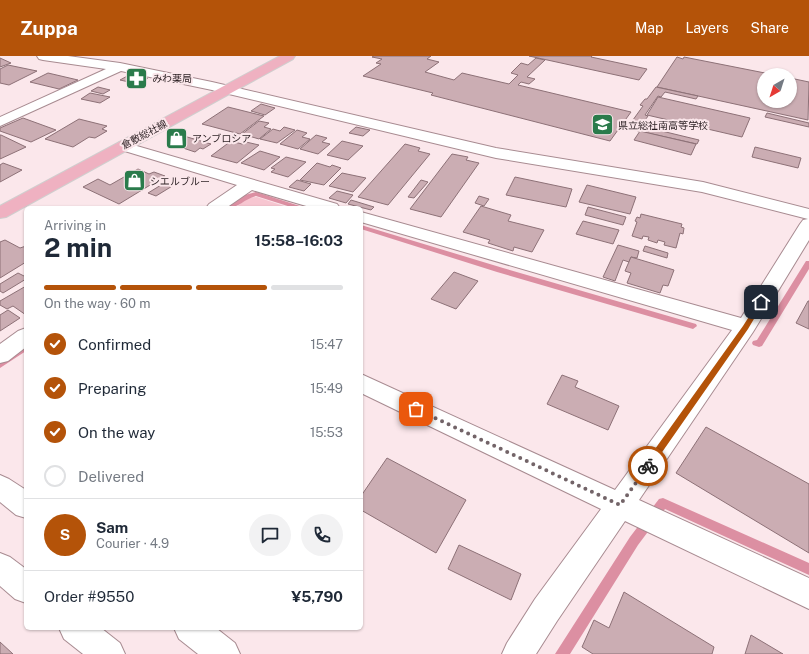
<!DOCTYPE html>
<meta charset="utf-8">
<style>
:root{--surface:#fff;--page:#f2f2f3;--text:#1f2937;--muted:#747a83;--line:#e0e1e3;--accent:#b45309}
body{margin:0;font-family:"Public Sans","Noto Sans JP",sans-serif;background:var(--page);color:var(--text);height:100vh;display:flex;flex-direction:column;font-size:15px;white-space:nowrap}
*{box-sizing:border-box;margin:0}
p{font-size:13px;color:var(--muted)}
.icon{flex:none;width:22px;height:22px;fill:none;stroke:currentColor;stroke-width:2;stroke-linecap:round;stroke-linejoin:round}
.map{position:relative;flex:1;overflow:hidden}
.drawer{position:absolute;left:24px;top:150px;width:339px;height:424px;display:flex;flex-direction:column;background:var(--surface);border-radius:6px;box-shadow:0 1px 3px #0004}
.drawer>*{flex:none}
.needle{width:26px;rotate:219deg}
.fabs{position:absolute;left:757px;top:12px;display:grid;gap:8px}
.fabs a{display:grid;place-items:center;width:40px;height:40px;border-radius:50%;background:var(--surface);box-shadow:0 1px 3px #0004;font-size:20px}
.pin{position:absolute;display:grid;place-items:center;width:34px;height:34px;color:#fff;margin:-17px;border-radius:8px;box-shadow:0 2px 6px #0006}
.courier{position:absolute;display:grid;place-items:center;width:40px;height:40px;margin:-20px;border:3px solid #b45309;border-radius:50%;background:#fff;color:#222;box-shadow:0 1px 5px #0007}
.summary em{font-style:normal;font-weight:700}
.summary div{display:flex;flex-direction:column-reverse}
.summary{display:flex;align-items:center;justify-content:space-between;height:68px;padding:0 20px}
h1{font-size:26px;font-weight:700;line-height:30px}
.bar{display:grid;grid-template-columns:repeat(4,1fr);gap:6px 4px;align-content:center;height:48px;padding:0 20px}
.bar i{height:5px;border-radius:3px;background:var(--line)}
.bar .active{background:var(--accent)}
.bar p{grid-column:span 4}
.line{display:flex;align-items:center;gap:10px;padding:0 20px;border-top:1px solid var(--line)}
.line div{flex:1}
.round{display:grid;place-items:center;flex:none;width:42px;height:42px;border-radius:21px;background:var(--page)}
ol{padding:0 20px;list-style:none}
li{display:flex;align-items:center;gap:12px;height:44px}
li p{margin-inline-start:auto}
li .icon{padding:4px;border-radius:50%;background:var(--accent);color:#fff;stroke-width:4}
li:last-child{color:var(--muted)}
li i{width:22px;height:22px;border:2px solid var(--line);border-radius:50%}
header{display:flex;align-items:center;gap:24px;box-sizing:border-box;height:56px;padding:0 20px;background:var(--accent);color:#fff}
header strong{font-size:19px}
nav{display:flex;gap:22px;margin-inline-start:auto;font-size:14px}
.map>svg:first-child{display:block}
.green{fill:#f7c6d1}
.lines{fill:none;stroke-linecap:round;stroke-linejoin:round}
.stream{fill:#dc8fa2;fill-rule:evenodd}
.building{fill:#cbadb3;stroke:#8d7177}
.minor-casing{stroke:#a88b91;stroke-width:2}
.major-casing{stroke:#d0cece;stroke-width:2}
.minor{fill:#fff;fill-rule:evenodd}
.major{fill:#efb1c1;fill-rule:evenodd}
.route{fill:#b45309}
.done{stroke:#736468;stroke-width:4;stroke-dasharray:0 7.2}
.labels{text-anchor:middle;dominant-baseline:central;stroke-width:4;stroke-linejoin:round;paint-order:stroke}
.far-poi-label{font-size:10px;fill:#2a1e21;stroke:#fbe7eb;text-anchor:start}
.far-street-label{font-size:10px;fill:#2a1e21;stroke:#fbe7eb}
</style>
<header>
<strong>Zuppa</strong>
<nav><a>Map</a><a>Layers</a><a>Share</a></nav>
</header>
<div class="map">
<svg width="809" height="598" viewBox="0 0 809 598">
<rect width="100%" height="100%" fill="#fbe7eb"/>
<!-- green -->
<polygon class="green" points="257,141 290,152 235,152 248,142"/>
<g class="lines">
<!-- stream -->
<g class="stream">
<path d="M 256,136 L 303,151 L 304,152 L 294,152 L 256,140 C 244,143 239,152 227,152 L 245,139 Z"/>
<polygon points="361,169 503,212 696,268 697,270 693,273 497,216 361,173"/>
<polygon points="806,205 809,205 809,213 762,290 759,291 753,289 752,287 753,285 757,284"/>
<polygon points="26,287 26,295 0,312 0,304"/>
<polygon points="663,442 809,507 809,519 665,453 638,489 570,598 555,598 630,481 659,443"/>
</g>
</g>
<!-- building -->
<g class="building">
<polygon points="374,0 431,0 427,3 439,6 425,16 454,24 462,17 509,28 518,19 511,17 521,7 528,9 536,2 545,4 527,21 535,23 529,28 521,26 518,29 631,56 610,85 431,39 433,37 363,20 381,8 376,7 382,3 372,1"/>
<polygon points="529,0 592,0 591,1 647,13 639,24"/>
<polygon points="677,1 683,3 684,1 775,19 764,19 764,45 790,45 790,22 809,26 808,64 657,31"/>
<polygon points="0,2 11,7 0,11"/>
<polygon points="8,9 37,15 9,29 0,27 0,13"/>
<polygon points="48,17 78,24 59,33 30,26"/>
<polygon points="131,18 148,22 138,28 120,24"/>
<polygon points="98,31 110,34 103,38 91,35"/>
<polygon points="656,31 698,40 696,43 665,36 661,41 658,40 645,59 648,60 641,70 699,84 697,88 621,71 624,67 630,68 643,50 640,49 645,43 647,43"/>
<polygon points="90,37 110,41 100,47 81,43"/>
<polygon points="658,41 750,62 742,81 647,59"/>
<polygon points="261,48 275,52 265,59 251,55"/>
<polygon points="228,51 264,60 240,78 202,68"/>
<polygon points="767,57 809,67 809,71 765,61"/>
<polygon points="23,62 56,74 31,86 0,75 0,72"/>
<polygon points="79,63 107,70 102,73 107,75 95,82 89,81 73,91 45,83"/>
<polygon points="259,65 269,67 264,71 271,73 259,83 242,78"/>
<polygon points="284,71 295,74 277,87 260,83 273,73 280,75"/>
<polygon points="356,71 370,74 363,80 349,77"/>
<polygon points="297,74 307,77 302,81 310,83 298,93 280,88"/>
<polygon points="640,75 696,88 691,99 634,84"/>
<polygon points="177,78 211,88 203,93 200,92 195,96 171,88 175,86 168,84"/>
<polygon points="0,79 1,79 26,91 0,103"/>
<polygon points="316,79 327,82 322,86 330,88 318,98 300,93"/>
<polygon points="231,85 242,88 246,86 259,89 237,107 211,100"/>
<polygon points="342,85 363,90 348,104 327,99"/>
<polygon points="405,88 420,92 418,95 430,98 388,149 358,141"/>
<polygon points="755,91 801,102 798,112 752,101"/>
<polygon points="260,95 280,101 264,114 241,107"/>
<polygon points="452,98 468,101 466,104 479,107 441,161 410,153"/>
<polygon points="286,101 306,106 288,121 271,116 275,113 271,112"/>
<polygon points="3,107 22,114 0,126 0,109"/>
<polygon points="317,107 330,111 332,109 341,112 324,129 300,124"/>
<polygon points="138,113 149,118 154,116 165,120 119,148 83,131 98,123 110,129"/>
<polygon points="342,117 366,122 353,136 329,130"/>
<polygon points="515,121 572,133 566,151 506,139"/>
<polygon points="297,124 311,128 304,135 289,131"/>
<polygon points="421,124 428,126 414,142 408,141"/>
<polygon points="166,126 174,129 156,140 148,137"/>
<polygon points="587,129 636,141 630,158 579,146"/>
<polygon points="337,135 353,139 346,147 329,142"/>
<polygon points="479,140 489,143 484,150 475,147"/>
<polygon points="351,144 374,151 371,154 348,148"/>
<polygon points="481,150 511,159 508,165 544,174 532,196 514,191 513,195 488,187 490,184 463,176"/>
<polygon points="588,151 626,161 623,169 585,159"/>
<polygon points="641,158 682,168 681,171 684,172 683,178 680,177 676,192 664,189 665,186 658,184 657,187 648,184 649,181 643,180 642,183 632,180 637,166 635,165 637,161 640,162"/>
<polygon points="583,165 619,174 613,188 576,178"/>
<polygon points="5,184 20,192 26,190 26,206 0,222 0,186"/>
<polygon points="618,189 639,195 637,202 631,201 629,206 623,204 615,225 603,221"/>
<polygon points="645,190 668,197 667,202 643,195"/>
<polygon points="631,201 674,214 668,230 663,229 660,237 627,227 631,217 625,215"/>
<polygon points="454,216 478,225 456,253 431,243"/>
<polygon points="18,217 26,221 26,223 3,237 0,235 0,228"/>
<polygon points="26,230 26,259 13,250 7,253 0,249 0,245"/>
<polygon points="808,245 809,245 809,273 796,267"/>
<polygon points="8,254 20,262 0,275 0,259"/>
<polygon points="562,319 578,325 575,331 619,350 608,374 547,348"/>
<polygon points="706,371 809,428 809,497 676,417"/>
<polygon points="387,402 466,444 436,497 361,454 361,440"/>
<polygon points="459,489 521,518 511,544 448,513"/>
<polygon points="624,536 714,591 712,598 593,598 582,591 594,564 609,572"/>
<polygon points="751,579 783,598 745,598"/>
<polygon points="0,586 13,598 0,598"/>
</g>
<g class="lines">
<defs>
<g id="minor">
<polygon points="37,0 68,0 120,7 212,26 496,92 703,126 809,153 809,184 753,276 639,444 809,522 809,553 625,465 557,565 536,598 502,598 507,587 535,543 601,453 361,337 361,318 615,434 732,274 361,166 361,156 741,262 800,168 803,164 808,163 702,136 496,102 212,34 121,15 0,70 0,61 106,13 43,4 39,3"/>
<polygon points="123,86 337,148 340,152 313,152 252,134 226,152 206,152 209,148 237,129 118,93 116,90 118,87"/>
<polygon points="26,272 26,291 8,305 0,307 0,288 18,275"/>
<polygon points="0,419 9,423 26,434 26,462 16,459 0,446"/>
<polygon points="0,497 10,501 26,513 26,547 15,543 0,530"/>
<polygon points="59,572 101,572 120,587 125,598 83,598 64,583"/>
<polygon points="174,572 216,572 235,587 240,598 198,598 179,583"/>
</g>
<polygon id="major" points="280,0 295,0 293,3 6,161 0,162 0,150"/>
</defs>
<!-- minor casing -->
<use href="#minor" class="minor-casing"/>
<!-- major casing -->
<use href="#major" class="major-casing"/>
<!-- minor -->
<use href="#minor" class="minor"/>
<!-- major -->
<use href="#major" class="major"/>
</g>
<!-- route -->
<polygon class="route" points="759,245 764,246 748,273 651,412 645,412 645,407 743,270"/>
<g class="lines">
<!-- done -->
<polyline class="done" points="416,353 620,449 648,410"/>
</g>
<!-- icons -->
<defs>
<symbol id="pharmacy-square" viewBox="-11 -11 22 22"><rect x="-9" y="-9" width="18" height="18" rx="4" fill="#2a7b4b" stroke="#fbe7eb"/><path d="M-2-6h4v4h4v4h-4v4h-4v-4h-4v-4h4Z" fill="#fff"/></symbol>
<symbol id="school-square" viewBox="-11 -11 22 22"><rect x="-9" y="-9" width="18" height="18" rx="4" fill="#2a7b4b" stroke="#fbe7eb"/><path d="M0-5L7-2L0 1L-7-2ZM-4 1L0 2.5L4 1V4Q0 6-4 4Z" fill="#fff"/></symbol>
<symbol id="shop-square" viewBox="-11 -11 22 22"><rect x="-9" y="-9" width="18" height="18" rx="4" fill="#2a7b4b" stroke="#fbe7eb"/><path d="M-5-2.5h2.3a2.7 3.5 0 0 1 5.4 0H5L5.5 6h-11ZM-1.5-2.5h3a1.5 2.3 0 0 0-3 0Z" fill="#fff"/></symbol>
</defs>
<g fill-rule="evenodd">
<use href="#pharmacy-square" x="124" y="10" width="25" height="25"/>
<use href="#school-square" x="590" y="56" width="25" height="25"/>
<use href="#shop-square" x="164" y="70" width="25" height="25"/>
<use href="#shop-square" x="122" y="112" width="25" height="25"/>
</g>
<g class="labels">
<!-- far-poi labels -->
<g class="far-poi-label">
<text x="152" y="22">みわ薬局</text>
<text x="618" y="69">県立総社南高等学校</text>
<text x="192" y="82">アンブロシア</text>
<text x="150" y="125">シエルブルー</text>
</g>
<!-- far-street labels -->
<g class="far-street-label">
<text transform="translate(144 78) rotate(-28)">倉敷総社線</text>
</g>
</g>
</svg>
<div class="fabs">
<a><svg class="needle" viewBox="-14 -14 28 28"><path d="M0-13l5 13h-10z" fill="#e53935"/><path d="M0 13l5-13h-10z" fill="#747a83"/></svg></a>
</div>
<div class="pin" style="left:416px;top:353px;background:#ea580c"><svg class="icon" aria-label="bag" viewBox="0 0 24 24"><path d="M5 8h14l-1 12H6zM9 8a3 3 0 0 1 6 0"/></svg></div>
<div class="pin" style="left:761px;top:246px;background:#1f2937"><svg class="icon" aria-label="home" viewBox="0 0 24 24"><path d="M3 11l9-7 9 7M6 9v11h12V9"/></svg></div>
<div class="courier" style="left:648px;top:410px"><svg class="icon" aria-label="bike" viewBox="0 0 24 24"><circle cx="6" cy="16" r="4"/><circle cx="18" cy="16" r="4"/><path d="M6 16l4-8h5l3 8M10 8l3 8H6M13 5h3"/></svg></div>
<section class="drawer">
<div class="summary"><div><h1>2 min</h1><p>Arriving in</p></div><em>15:58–16:03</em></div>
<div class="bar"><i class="active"></i><i class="active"></i><i class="active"></i><i></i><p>On the way · 60 m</p></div>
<ol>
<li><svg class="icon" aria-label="check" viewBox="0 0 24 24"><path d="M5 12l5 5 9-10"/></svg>Confirmed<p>15:47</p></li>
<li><svg class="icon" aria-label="check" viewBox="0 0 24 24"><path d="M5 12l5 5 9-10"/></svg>Preparing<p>15:49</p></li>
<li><svg class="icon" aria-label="check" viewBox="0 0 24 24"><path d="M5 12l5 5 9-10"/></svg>On the way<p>15:53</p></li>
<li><i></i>Delivered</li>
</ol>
<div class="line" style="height:72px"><b class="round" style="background:var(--accent);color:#fff">S</b><div><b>Sam</b><p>Courier · 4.9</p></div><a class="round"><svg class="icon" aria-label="chat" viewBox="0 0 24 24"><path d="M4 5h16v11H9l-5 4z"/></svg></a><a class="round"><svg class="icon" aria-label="phone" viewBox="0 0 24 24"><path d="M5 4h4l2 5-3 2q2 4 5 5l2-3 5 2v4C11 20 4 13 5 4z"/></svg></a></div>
<div class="line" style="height:52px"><div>Order #9550</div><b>¥5,790</b></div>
</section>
</div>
